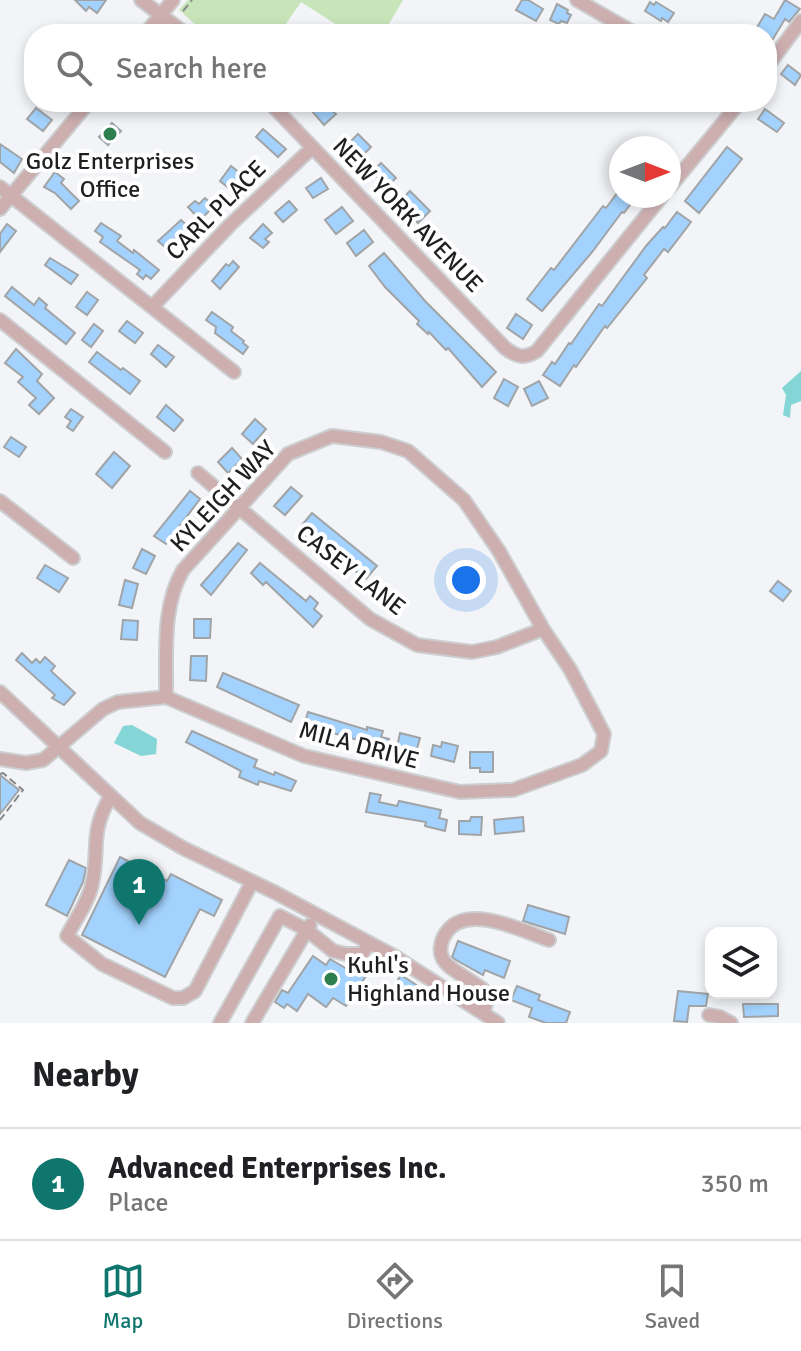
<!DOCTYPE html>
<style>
body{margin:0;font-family:Signika,sans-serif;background:#f6f6f6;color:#202124}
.controls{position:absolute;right:24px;bottom:24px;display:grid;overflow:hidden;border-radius:16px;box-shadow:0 4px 12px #0003}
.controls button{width:72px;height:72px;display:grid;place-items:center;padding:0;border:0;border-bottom:2px solid #e0e0e0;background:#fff;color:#202124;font:40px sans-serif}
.compass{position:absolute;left:609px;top:136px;width:72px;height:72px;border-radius:50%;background:#fff;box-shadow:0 4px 12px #0003;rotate:90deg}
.you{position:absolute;left:466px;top:580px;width:28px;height:28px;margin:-20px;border:6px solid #fff;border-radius:50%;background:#1a73e8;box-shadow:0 0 0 12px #1a73e833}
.badge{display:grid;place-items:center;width:52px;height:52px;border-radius:50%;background:#0f766e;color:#fff;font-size:26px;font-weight:700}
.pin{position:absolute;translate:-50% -66px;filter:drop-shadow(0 2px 4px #0008)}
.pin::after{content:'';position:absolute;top:42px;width:28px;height:24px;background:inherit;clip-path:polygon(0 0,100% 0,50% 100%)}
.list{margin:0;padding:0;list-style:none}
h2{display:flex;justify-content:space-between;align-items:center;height:104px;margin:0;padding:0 32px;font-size:34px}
h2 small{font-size:26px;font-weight:400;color:#757577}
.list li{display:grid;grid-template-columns:52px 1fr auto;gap:24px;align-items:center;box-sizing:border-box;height:112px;padding:0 32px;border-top:2px solid #e0e0e0}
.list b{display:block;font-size:30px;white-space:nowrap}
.list p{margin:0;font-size:26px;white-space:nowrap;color:#757577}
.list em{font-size:26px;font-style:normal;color:#757577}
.icon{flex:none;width:44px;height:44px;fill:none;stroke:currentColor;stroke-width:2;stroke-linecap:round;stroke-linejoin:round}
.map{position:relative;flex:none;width:801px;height:1023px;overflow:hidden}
.search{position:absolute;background:#fff;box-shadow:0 4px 12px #0003;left:24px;right:24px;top:24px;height:88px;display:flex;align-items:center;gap:20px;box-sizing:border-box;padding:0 28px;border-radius:32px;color:#757577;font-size:30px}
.sheet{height:216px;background:#fff}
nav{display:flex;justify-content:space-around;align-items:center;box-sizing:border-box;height:112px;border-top:2px solid #e0e0e0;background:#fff;font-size:22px;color:#757577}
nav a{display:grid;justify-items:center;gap:4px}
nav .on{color:#0f766e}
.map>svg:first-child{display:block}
.green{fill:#c8e5ba}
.water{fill:#84d5d5}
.building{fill:#a2d2fd;stroke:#a1a4a6;stroke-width:2}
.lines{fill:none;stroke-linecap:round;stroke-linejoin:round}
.minor-casing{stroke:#ccced0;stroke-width:16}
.path{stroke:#87888a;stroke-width:2;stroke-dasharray:8 4;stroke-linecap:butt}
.minor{stroke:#cdafb0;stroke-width:12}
.poi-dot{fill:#2e7f50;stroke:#fff;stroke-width:3}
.labels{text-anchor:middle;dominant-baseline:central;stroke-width:8;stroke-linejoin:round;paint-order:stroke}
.poi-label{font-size:24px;fill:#1e1f20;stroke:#fff}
.street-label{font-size:24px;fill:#1e1f20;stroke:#fff}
</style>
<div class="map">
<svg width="801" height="1023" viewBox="0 0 801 1023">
<rect width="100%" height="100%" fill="#f2f4f7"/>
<path class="green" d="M188 0H403L383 34H351L301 2 279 34H206L179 10Z"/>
<g class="water">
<path d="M801 371V401L791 405 790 418 783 415 786 395 782 388Z"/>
<path d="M132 725 157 739 156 754 141 756 114 743 123 726Z"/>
</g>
<g class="building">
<path d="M75 0H106L97 13 89 7 86 11Z"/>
<path d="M522 0H528L543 9 536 21 516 10Z"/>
<path d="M785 0 800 9 789 22 785 19 773 39 756 29 765 14 774 19Z"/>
<path d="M650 2 654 5 656 2 674 13 668 22 662 18 661 21 645 11Z"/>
<path d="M557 4 568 10 567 13 571 15 567 23 561 21 559 24 550 20Z"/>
<path d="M788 65 801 75 795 85 781 74Z"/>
<path d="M321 102 336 114 324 125 311 110Z"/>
<path d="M36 108 52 120 43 131 27 119Z"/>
<path d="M765 109 784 123 777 132 758 119Z"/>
<path d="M112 123 121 131 108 145 99 137Z"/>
<path d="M263 129 286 149 278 157 256 137Z"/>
<path d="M358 134 371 147 360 158 347 145Z"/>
<path d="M0 144 22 159 14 173 0 162Z"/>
<path d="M727 147 742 159 699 213 685 201Z"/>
<path d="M381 163 396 178 386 187 372 172Z"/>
<path d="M231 166 241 174 230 189 220 181Z"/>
<path d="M55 172 64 179 61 183 79 201 71 209 55 193 44 187Z"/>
<path d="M321 178 328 189 313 198 306 188Z"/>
<path d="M410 191 430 211 418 223 398 203Z"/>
<path d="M618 192 632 202 624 213 622 212 593 251 542 311 527 299 551 268 554 270 603 206 606 208Z"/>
<path d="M205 198 214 206 200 220 188 207 195 201 199 204Z"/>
<path d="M289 201 297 210 283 222 275 213Z"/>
<path d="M342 207 353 221 336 234 325 220Z"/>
<path d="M677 212 691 222 668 252 664 249 644 275 647 278 607 328 605 326 576 367 574 365 560 386 543 375 552 362 555 364 569 343 571 344 599 304 602 306 646 246 663 227 665 228Z"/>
<path d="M181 220 191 229 179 242 175 238 166 248 158 241Z"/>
<path d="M101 223 121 236 117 241 133 253 134 250 159 270 151 279 146 275 143 279 137 274 140 270 100 242 103 237 95 231Z"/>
<path d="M7 224 16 231 0 252V234Z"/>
<path d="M263 224 272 233 265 239 269 242 263 248 250 238Z"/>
<path d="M364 230 373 242 356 256 347 243Z"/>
<path d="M384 253 425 301 496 372 482 387 448 348 446 350 429 332 428 334 417 324 419 321 385 287 369 266Z"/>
<path d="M50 258 78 275 71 284 45 265Z"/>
<path d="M233 261 239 267 220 289 212 281 226 264 229 266Z"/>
<path d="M12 287 34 305 39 298 47 305 45 308 75 333 66 344 5 296Z"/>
<path d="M87 292 98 300 87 315 76 307Z"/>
<path d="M212 312 233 327 231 331 244 341 243 343 248 347 243 354 215 333 216 327 206 320Z"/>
<path d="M516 314 532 325 523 339 507 328Z"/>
<path d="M127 321 143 333 135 343 119 331Z"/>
<path d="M94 324 103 331 91 347 82 340Z"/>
<path d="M158 345 174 357 166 367 151 354Z"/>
<path d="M16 349 42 374 37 381 54 398 39 414 29 405 36 398 18 382 23 377 5 363Z"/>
<path d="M97 352 121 370 123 368 140 381 130 394 89 362Z"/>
<path d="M504 379 518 387 508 406 494 398Z"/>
<path d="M539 381 548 398 532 406 524 389Z"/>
<path d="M166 405 183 420 174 431 157 417Z"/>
<path d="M71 409 83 417 73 431 67 427 71 421 65 417Z"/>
<path d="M255 419 266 429 253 444 242 434Z"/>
<path d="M11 437 26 447 19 457 4 447Z"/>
<path d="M232 448 242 459 228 473 218 462Z"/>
<path d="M114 452 130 466 112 488 96 474Z"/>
<path d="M291 487 302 496 285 515 274 506Z"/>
<path d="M190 491 200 499 166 544 154 536Z"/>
<path d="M312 513 377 566 366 579 332 554 335 550 320 538 315 543 305 535 308 531 302 525Z"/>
<path d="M238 543 247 550 211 595 201 585Z"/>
<path d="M142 549 155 556 146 574 133 568Z"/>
<path d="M260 563 306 601 310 596 318 603 314 609 322 616 313 627 266 582 263 585 251 573Z"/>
<path d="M45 565 68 578 59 592 37 578Z"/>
<path d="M125 580 138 584 132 608 119 605Z"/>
<path d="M778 581 791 591 783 601 770 591Z"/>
<path d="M194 619H211L210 638H194Z"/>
<path d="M123 620 138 621 137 640 121 639Z"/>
<path d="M22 653 32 663 36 659 40 663 45 657 55 666 51 671 75 693 64 705 52 698 55 695 16 660Z"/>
<path d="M191 656H207L206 681 190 680Z"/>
<path d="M223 673 299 705 291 722 217 687Z"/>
<path d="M308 712 367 730V727L383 731 381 737 389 739 387 748 304 725Z"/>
<path d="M192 731 257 760 254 767 274 775 275 772 296 781 291 791 259 781 258 785 239 777 241 771 186 742Z"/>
<path d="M400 733 420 738 416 752 397 747Z"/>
<path d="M442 742 458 746 454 762 431 756 433 745 441 747Z"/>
<path d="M470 752H493V772H480V768H470Z"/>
<path d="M0 775 19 790 0 814Z"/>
<path d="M370 793 381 795 379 802 397 806 399 801 441 810 439 818 447 820 445 831 425 826 426 822 366 812Z"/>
<path d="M471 817H482L481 835 459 834V821H470Z"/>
<path d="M523 817 524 831 495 834 494 820Z"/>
<path d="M120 857 167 881 171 874 222 900 214 916 200 909 165 977 82 935Z"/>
<path d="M69 860 86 868 83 882 67 916 46 905Z"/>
<path d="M528 905 569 917 565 934 523 921Z"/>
<path d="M458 941 510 961 504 978 485 970 483 975 456 960 452 957Z"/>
<path d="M313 956 326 965 330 959 347 969 351 963 368 960 374 964 346 1006 333 998 326 1007 308 994 297 1011 287 1004 284 1008 275 1002 282 990 288 993Z"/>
<path d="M401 975 421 988 412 1003 402 996 399 1001 389 994Z"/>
<path d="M517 986 540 995 538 1000 570 1012 566 1023H546L529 1017 532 1008 511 1000Z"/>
<path d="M678 991 708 994 706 1006H689L687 1022 674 1021Z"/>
<path d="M743 1004H778V1016L744 1017Z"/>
</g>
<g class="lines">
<g class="minor-casing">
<g id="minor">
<path d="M141 0 186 34"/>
<path d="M577 0 636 34"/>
<path d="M145 34 173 0"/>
<path d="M767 67 801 21"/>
<path d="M269 102 505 348C517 357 524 359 537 351L662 196"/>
<path d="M0 187 234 372"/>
<path d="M669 188 740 102"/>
<path d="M0 209 89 102"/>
<path d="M153 306 230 225 312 148"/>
<path d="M0 320 165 452"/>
<path d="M198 473 370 619 417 645 472 652 497 647 543 629"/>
<path d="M0 501 73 558"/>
<path d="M0 692 140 823 183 848 276 893 394 956 498 1023"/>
<path d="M0 759 26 763 43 760 103 709 118 702 166 697 304 756 460 792 513 790 582 765 601 751 604 734 570 669 543 629 499 551 464 500 408 451 381 442 332 436 288 454 183 570C161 607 167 657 166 697"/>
<path d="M110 797C89 834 100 848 92 884 89 901 75 920 67 936L102 964 173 998H183L195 991 252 882"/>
<path d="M483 1013 489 995C477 981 447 971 442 957 439 950 441 940 446 933 466 902 523 931 549 940"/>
<path d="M709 1015 720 1017 731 1023"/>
<path d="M220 1023 280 916 307 930 333 951 346 954H362L369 943"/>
<path d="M252 1023 310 925"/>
</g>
</g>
<g class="path">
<path d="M183 11 192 0"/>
<path d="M0 774 3 773 23 790 0 820"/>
</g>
<use href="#minor" class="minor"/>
</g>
<g class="poi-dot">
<circle cx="110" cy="134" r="8"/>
<circle cx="331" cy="979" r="8"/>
</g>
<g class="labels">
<g class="poi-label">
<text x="110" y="161">Golz Enterprises<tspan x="110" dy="28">Office</tspan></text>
<text x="347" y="965" text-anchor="start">Kuhl's<tspan x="347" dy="28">Highland House</tspan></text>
</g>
<g class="street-label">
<text transform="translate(216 210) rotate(-45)">CARL PLACE</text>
<text transform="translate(408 215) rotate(46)">NEW YORK AVENUE</text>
<text transform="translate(223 496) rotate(-47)">KYLEIGH WAY</text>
<text transform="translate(351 570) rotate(38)">CASEY LANE</text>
<text transform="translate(359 745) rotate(15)">MILA DRIVE</text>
</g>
</g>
</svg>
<div class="controls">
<button><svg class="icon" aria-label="layers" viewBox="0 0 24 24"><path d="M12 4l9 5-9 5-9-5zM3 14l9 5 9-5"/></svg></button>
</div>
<svg class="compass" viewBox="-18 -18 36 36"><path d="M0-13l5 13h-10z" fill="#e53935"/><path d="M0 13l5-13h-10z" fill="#757577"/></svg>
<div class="you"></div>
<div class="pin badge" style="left:139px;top:925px">1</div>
<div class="search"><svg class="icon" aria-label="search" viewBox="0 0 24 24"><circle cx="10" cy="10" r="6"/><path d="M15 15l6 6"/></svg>Search here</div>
</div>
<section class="sheet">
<h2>Nearby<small></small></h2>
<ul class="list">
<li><span class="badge">1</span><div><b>Advanced Enterprises Inc.</b><p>Place</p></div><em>350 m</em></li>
</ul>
</section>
<nav>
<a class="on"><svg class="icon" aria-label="map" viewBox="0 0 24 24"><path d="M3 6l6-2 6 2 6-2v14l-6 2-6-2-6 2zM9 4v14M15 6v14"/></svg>Map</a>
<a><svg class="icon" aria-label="directions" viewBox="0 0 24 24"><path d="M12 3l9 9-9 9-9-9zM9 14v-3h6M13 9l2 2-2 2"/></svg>Directions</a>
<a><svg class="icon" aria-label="saved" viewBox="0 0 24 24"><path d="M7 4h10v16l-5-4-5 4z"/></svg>Saved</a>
</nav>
